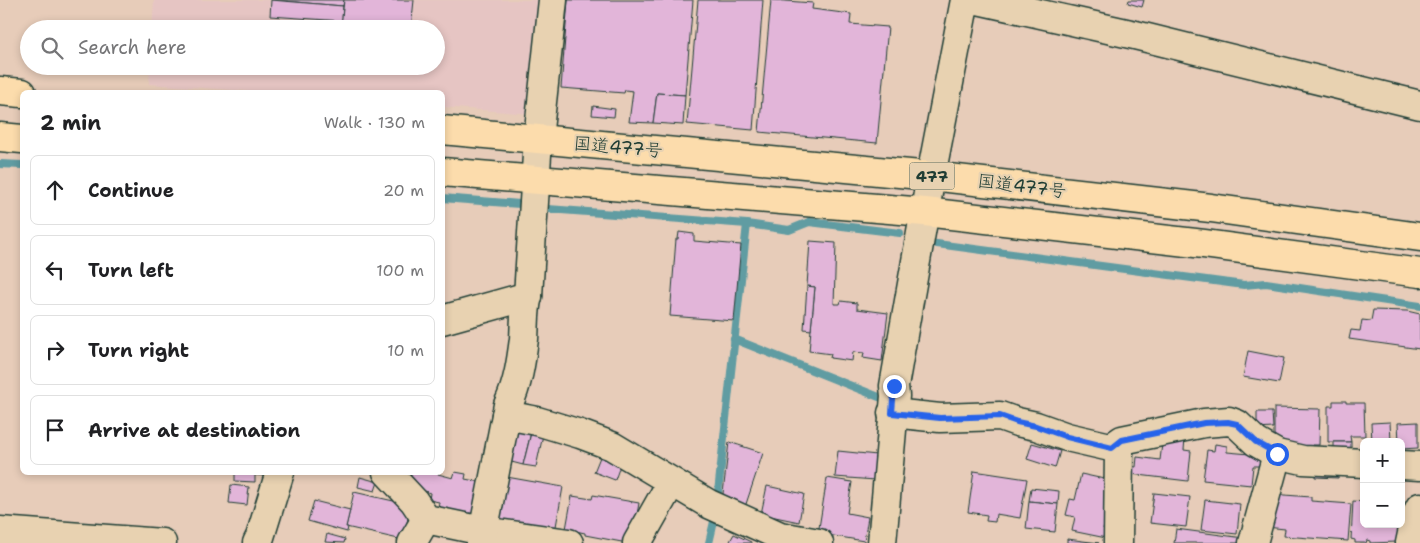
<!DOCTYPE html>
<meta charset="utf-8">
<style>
body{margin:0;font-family:"Shantell Sans","Klee One",sans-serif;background:#f6f6f6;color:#202124}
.controls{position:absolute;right:15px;bottom:15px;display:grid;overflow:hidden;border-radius:8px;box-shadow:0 2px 8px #0003}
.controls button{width:45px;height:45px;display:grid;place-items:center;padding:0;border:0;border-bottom:1px solid #e0e0e0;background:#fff;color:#202124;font:25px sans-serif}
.stop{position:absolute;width:15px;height:15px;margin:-11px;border:4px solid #2563eb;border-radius:50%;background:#fff}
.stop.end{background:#2563eb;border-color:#fff;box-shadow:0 1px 5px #0008}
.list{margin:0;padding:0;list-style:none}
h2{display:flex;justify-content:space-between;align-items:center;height:65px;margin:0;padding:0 20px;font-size:21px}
h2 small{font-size:16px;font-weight:400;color:#757577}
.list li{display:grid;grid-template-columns:32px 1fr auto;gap:15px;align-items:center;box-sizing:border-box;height:70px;margin:0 10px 10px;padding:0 10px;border:1px solid #e0e0e0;border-radius:8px}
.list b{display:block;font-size:19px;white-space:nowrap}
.list em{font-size:16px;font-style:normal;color:#757577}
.icon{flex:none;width:28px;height:28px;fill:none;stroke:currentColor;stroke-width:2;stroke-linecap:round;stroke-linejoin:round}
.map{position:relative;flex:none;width:1420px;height:543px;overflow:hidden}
.search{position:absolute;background:#fff;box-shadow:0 2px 8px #0003;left:20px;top:20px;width:425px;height:55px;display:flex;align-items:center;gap:12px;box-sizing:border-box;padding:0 18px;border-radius:28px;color:#757577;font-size:19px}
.panel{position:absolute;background:#fff;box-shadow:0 2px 8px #0003;left:20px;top:90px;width:425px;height:385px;border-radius:8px}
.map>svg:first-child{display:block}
.built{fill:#e6c5c3}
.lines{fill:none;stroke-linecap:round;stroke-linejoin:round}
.stream{stroke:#619ca2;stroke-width:8}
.building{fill:#e2b5d9;stroke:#1f3d34}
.minor-casing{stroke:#1f3d34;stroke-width:31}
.highway-casing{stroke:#1f3d34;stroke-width:31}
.minor{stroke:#e8d2b1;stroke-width:28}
.highway{stroke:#fcdcac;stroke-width:28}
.route{stroke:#2563eb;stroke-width:6}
.labels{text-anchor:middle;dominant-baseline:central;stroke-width:4.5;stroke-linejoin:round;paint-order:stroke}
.shield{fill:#e8d2b1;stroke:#5b6a5a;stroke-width:1}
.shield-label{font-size:16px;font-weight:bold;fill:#1f3d34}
.street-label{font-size:18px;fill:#1f3d34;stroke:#e8d2b1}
</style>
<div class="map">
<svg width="1420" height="543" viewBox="0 0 1420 543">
<rect width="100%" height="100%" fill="#e7ccb9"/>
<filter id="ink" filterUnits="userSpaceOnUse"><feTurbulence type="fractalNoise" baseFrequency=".02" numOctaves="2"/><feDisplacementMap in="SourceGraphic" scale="10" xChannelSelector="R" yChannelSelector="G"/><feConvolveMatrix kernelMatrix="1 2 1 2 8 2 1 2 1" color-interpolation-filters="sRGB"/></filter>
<g filter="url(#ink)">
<path class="built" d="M154 0H542L532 114 443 107 442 92H258L149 84 150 66H436V29H152Z"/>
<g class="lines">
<g class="stream">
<path d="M0 164 22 165"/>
<path d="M442 198 520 204"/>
<path d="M548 209 747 224 789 230 809 222 900 233"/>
<path d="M937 244 1244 285 1266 283 1420 306"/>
<path d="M734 339 884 399 883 405"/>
<path d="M717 502 747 224"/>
<path d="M709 543 716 513"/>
</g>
</g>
<g class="building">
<path d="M271 0H344L343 6Z"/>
<path d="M271 0 343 6 342 21 270 16Z"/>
<path d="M344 0H414L411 29H376L341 26Z"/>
<path d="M568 0H693L685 95 657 93 653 123 629 122 633 91 625 90 624 93 561 88Z"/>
<path d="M698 0H763L753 130 687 124Z"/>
<path d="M771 0 813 3 812 9 851 14 850 24 888 27 877 143 759 132Z"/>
<path d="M1129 0H1144L1142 7 1128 3Z"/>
<path d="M657 93 685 95 683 125 653 123Z"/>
<path d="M593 106 615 109 614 117 592 115Z"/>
<path d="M679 232 694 234V241L741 245 734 321 670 316 676 239H678Z"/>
<path d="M810 241 836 243 834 304H840L841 301 857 303V309L888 313 882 361 863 358 864 353 853 352 852 361 830 358 831 354 809 351 815 287 807 286Z"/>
<path d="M807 286 815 287 811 330 804 329Z"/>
<path d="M1373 310 1407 311 1420 314V349L1349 339 1351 330 1360 331 1362 320 1371 321Z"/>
<path d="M1248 351 1284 358 1279 383 1243 377Z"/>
<path d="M1333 401H1346V403H1364L1365 436H1350L1351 442H1328V406H1333Z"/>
<path d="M1274 408 1320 409 1319 445H1312V449L1274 442Z"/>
<path d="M1257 412H1272L1273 428 1257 429Z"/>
<path d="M1390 422 1391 442H1372L1371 423Z"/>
<path d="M1418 422V448L1401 449V442H1399L1398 423Z"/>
<path d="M512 423 532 428 523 465 504 460Z"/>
<path d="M531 433 543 435 536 467 523 465Z"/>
<path d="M1185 438 1184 450 1191 451 1188 481 1130 474V466L1136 467 1137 457 1160 460 1162 444Z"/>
<path d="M729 442 763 453 744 510 722 502Z"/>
<path d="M1334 442H1351V452L1334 453Z"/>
<path d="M1032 443 1060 451 1055 468 1027 459Z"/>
<path d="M1215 444 1227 446V452L1261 455 1260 466H1253L1251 485 1203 480 1207 450 1214 451Z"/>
<path d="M838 451 877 455 875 480 835 477Z"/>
<path d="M602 452 622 460 615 480 594 472Z"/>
<path d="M1315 468H1338V478L1315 477Z"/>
<path d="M974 471 1027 479 1020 518 996 514 995 522 986 521 987 515 968 512Z"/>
<path d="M235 472H267V476L255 475V482L235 481Z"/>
<path d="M412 472H438V474L453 478 455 472 466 474 465 479 486 483 479 521 437 513 439 502 429 500 430 493 407 484Z"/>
<path d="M1081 474 1104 479V477L1112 478 1103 529 1108 530 1106 538 1072 531 1075 517 1066 515 1070 499 1075 500Z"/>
<path d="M501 476 563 487 555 532 492 524Z"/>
<path d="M360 477 378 482 375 491 358 487Z"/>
<path d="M827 478 852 482 847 513 868 517 864 541 816 533 817 528H819Z"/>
<path d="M231 485 249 487 247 505 229 503Z"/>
<path d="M767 486 804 494 799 522 761 514Z"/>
<path d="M1031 488 1059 491 1058 504 1029 501Z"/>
<path d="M354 492 411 505 403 540 346 527Z"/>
<path d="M1154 493 1190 497 1186 527 1150 523Z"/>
<path d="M1271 494 1311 497V501L1351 504 1348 541 1284 536 1285 529 1266 527Z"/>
<path d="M593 495 639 503 633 538 627 543 585 535V533L566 529 572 496 592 499Z"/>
<path d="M1205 500 1240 504 1237 534 1201 530Z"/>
<path d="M314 501 350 510 346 527H348L347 532 308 521Z"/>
<path d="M1029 501 1058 504 1055 532 1026 529Z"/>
<path d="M1353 501 1364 502V524H1398L1397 542 1370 543V541L1367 540 1366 543H1355V540L1351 539Z"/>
<path d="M1176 529 1244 538 1243 543H1174Z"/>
<path d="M327 534 345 539 344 543 325 542Z"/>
<path d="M734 534 751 542V543H733L730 541Z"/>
<path d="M1067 539 1099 543H1067Z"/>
</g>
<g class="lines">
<g class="minor-casing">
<g id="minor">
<path d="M978 0 1135 35 1420 105"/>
<path d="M442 320 528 296"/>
<path d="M892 413 940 418 1000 416 1017 422 1036 426 1067 437 1119 449 1118 543"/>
<path d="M506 415 537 421 580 434 612 446 709 504 780 536 819 543"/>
<path d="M1112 447 1122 440 1204 423 1229 421 1237 424 1256 442 1277 454 1303 460 1364 463"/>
<path d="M1401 465 1420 466"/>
<path d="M387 472 414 501 426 519 483 531 569 543"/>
<path d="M0 531 162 543"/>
<path d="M257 543 260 537 280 472"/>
<path d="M412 543 426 519"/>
<path d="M481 543 508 405C518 384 521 362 524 339 525 324 524 310 528 296L538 139 553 0"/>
<path d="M637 543 671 483"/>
<path d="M882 543 895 396 894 386 931 176 965 0"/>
<path d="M1253 543 1277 454"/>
<path d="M1410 543 1416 515 1420 507"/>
</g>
</g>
<g class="highway-casing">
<g id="highway">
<path d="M0 91 22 93"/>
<path d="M442 130 931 176 1211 208 1420 237"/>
<path d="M0 137 22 139"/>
<path d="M442 172 925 212 1204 244 1420 273"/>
</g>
</g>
<use href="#minor" class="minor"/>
<use href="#highway" class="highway"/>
</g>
</g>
<g class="lines" filter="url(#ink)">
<path class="route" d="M894 386 892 413 940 418 1000 416 1017 422 1036 426 1067 437 1112 448 1122 440 1204 423 1228 422 1237 424 1256 442 1277 454"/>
</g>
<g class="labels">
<rect class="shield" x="909.5" y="162.5" width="45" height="27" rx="4"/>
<g class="shield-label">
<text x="932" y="176">477</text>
</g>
<g class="street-label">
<text transform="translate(618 147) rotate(5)">国道477号</text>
<text transform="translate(1022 186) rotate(7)">国道477号</text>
</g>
</g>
</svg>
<div class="controls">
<button>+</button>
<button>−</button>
</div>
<div class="stop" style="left:1277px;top:454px"></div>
<div class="stop end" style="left:894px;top:386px"></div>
<div class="search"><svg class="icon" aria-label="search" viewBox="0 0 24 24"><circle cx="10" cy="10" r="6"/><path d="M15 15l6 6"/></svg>Search here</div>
<section class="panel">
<h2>2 min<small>Walk · 130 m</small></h2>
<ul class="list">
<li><svg class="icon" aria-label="ahead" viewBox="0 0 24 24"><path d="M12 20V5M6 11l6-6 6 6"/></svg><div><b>Continue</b></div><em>20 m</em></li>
<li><svg class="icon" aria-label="left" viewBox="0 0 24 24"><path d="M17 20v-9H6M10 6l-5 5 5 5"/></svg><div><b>Turn left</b></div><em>100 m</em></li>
<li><svg class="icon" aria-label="right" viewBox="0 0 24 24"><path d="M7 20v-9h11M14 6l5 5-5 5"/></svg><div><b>Turn right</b></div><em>10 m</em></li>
<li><svg class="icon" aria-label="arrive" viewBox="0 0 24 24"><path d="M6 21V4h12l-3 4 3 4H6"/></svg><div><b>Arrive at destination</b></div></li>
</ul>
</section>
</div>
